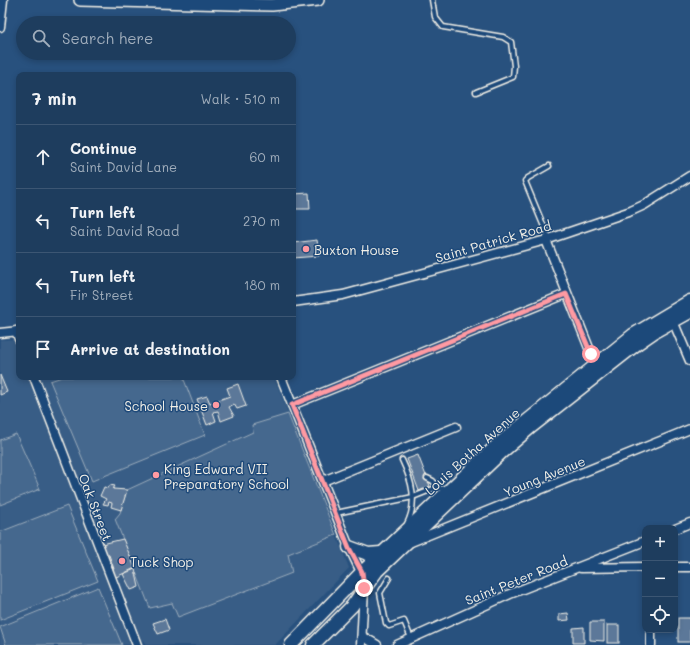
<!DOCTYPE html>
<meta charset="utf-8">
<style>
body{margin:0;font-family:Mali,sans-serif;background:#2b4867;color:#f1f3f6}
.controls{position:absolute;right:12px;bottom:12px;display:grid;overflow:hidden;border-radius:8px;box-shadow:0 2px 6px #0003}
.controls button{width:36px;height:36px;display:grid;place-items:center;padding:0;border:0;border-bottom:1px solid #3c5673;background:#1e3d5e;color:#f1f3f6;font:20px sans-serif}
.stop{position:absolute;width:12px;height:12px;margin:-9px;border:3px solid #ff9aa2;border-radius:50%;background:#fff}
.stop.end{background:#ff9aa2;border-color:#fff;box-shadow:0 1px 4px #0008}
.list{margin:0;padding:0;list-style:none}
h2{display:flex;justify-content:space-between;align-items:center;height:52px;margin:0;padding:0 16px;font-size:17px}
h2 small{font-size:13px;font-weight:400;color:#a1aebc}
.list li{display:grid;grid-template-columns:26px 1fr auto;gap:12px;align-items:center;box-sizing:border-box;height:64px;padding:0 16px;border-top:1px solid #3c5673}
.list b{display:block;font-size:15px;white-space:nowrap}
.list p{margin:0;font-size:13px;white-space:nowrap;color:#a1aebc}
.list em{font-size:13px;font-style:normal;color:#a1aebc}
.icon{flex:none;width:22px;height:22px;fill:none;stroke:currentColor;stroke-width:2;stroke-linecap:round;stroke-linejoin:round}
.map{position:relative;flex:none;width:690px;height:645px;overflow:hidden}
.search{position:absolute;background:#1e3d5e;box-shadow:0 2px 6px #0003;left:16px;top:16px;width:280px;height:44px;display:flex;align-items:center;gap:10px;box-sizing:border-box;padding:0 14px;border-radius:22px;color:#a1aebc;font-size:15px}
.panel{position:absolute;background:#1e3d5e;box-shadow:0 2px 6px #0003;left:16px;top:72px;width:280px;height:308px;border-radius:8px}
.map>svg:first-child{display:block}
.built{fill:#375d86}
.green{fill:#45688e;stroke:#9cacbb}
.building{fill:#5b7899;stroke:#f4f1e8}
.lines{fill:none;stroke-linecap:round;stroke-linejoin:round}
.lane-casing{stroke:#f4f1e8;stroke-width:7}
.street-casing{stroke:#f4f1e8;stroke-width:11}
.secondary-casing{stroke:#f4f1e8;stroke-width:14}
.primary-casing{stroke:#f4f1e8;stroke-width:15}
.lane{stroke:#1f4a7a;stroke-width:4}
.street{stroke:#1f4a7a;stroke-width:8}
.secondary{stroke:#1f4a7a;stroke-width:11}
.primary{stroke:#1f4a7a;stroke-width:12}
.route{stroke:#ff9aa2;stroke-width:5}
.poi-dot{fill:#ff9aa2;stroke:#1f4a7a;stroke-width:1.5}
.labels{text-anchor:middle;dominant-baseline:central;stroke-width:3;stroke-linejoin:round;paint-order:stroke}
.street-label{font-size:13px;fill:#f4f1e8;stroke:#1f4a7a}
.poi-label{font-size:13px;fill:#f4f1e8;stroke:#1f4a7a;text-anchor:start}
</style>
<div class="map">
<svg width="690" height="645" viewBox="0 0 690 645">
<rect width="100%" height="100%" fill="#28517e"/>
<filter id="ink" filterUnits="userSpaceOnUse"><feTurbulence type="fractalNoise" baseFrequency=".025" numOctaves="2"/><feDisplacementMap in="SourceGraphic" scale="8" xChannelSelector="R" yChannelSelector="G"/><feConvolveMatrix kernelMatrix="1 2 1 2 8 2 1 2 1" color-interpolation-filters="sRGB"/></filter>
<g filter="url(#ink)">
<path class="built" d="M19 339V377H274L349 568 275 645H147L144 640 130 645H0V340Z"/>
<g class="green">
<path d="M62 377H183L205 435 92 481 50 381Z"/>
<path d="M288 414 336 535 288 554 292 573 178 617 172 603 150 608 115 519 120 513 127 490 253 432 252 425Z"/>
<path d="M16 434 40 489 0 505V440Z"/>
<path d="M67 506 98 581 0 620V532Z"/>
<path d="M98 587 122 645H6L0 627Z"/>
</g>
<g class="building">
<path d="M309 193 310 209H295L293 207V194Z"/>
<path d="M317 240 319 256 293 258V243Z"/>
<path d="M0 375 7 392 0 395Z"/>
<path d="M238 384 246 406 237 409 234 404 229 407 234 416 221 421 218 411 213 412 216 421 207 425 197 399 207 396 210 403 230 396 227 388Z"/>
<path d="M418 455 430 486 419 491 407 459Z"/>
<path d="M110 485 115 486 113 489 127 490 121 510 111 507 112 503 109 502 108 505 103 504 106 499 100 496 104 487 108 488Z"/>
<path d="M123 539 135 568 114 578 111 571 114 569 109 555 105 554 102 544Z"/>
<path d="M135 569 139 587 131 590 123 574Z"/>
<path d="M568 613 569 620 559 621V614Z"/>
<rect x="678" y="618" width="12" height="24"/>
<path d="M165 619 169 630 158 634 153 623Z"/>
<path d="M590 622H604V641L590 640Z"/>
<rect x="607" y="625" width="12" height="18"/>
<path d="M584 627V643H573V628Z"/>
</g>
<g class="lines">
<g class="lane-casing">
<g id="lane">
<path d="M432 0 435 17 443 27 503 37 511 42 514 66 513 77 476 92"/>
<path d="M549 239 525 181 528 178 549 166"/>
<path d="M402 460C412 481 418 502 407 524"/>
<path d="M427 478 433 481 438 488"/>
<path d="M336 513 413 497 433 489 448 488"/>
<path d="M389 578 380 593 386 623 389 626 404 621 411 638"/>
</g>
</g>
<g class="street-casing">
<g id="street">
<path d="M0 27 3 0"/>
<path d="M546 240 591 353"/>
<path d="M293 302 343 295 546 240 631 211 644 205 690 176"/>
<path d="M673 321 690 361"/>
<path d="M16 331 19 339"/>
<path d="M0 333 19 331"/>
<path d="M34 377 137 645"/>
<path d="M281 377 349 547 363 576"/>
<path d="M292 405 566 294"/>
<path d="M323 481 456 427"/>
<path d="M675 529 690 523"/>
<path d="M411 542 690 429"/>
<path d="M675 567H690"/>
<path d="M581 568 645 567"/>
<path d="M362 636 377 645"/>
<path d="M361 645 364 589"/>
<path d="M397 645 510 594 645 541"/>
<path d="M651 645V630"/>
</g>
</g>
<g class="secondary-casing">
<path id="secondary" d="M80 0 272 5 318 0"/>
</g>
<g class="primary-casing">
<g id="primary">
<path d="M349 547 368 554 381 553"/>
<path d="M291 645 362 572 496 446 633 335 690 301"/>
<path d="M313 645 352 606 377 571 502 452 531 427 638 343 654 332 690 312"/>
</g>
</g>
<use href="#lane" class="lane"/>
<use href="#street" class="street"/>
<use href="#secondary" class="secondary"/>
<use href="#primary" class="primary"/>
</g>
</g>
<g class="lines" filter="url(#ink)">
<path class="route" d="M364 588 362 572 349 548 292 405 566 294 591 354"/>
</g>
<g class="poi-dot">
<circle cx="306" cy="249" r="4"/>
<circle cx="216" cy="405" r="4"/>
<circle cx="156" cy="475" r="4"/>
<circle cx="122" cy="561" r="4"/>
</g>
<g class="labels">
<g class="street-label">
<text transform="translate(493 241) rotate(-16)">Saint Patrick Road</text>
<text transform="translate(472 451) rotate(-42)">Louis Botha Avenue</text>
<text transform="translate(544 476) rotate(-22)">Young Avenue</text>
<text transform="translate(96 507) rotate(69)">Oak Street</text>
<text transform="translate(516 580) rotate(-22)">Saint Peter Road</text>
</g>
<g class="poi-label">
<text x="314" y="249">Buxton House</text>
<text x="208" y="405" text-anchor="end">School House</text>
<text x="164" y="468">King Edward VII<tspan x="164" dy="15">Preparatory School</tspan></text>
<text x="130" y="561">Tuck Shop</text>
</g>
</g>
</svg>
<div class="controls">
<button>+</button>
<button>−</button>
<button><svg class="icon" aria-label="locate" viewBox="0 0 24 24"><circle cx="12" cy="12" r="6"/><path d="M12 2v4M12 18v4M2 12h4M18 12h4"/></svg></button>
</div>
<div class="stop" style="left:591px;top:354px"></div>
<div class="stop end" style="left:364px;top:588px"></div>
<div class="search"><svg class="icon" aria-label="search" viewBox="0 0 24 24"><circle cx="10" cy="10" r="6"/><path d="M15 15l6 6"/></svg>Search here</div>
<section class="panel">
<h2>7 min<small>Walk · 510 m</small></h2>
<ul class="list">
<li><svg class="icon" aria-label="ahead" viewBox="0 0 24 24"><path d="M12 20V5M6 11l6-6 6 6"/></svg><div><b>Continue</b><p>Saint David Lane</p></div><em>60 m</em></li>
<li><svg class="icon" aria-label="left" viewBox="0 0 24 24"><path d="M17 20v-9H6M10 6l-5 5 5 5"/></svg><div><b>Turn left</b><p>Saint David Road</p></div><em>270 m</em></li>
<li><svg class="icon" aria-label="left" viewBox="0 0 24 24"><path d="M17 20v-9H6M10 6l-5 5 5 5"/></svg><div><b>Turn left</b><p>Fir Street</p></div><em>180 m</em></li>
<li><svg class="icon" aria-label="arrive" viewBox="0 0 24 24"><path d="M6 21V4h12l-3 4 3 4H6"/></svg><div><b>Arrive at destination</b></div></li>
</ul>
</section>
</div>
